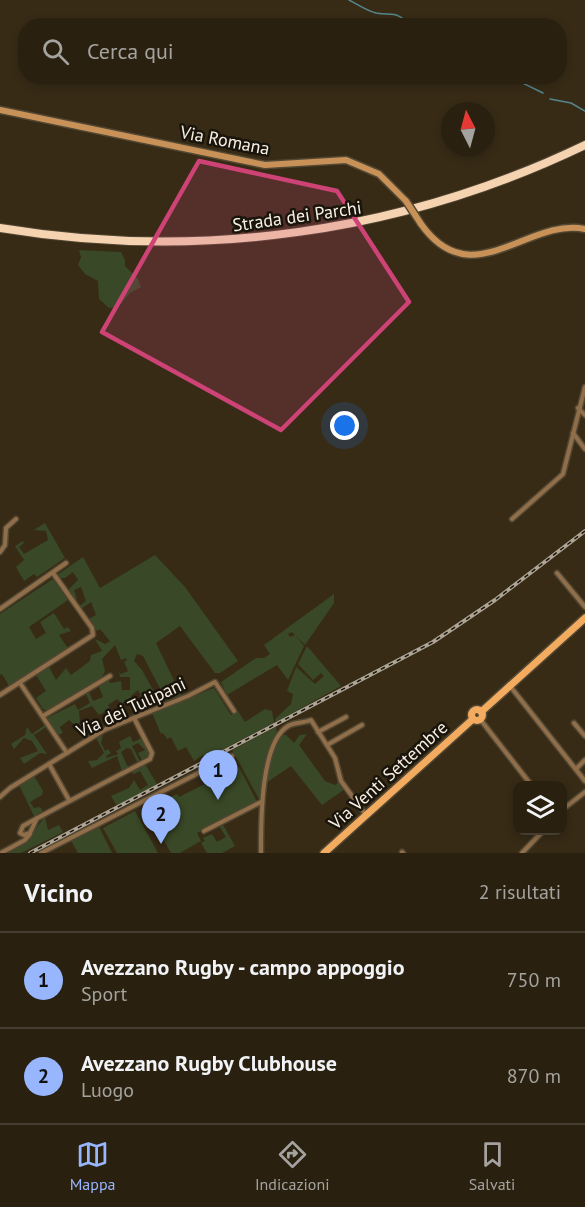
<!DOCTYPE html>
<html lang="it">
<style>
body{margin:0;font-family:"PT Sans",sans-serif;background:#352d1e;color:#f1f3f6}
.controls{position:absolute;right:18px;bottom:18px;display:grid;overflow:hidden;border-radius:12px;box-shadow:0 3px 9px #0003}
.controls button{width:54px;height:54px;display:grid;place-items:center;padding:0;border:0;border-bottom:2px solid #453e30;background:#292010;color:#f1f3f6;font:30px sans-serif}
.compass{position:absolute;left:441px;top:102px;width:54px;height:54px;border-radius:50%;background:#292010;box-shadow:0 3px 9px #0003;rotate:354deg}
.you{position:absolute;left:345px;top:426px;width:21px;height:21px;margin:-15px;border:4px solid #fff;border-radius:50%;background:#1a73e8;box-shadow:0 0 0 9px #1a73e833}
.badge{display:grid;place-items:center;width:39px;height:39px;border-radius:50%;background:#97b6fd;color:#111;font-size:20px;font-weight:700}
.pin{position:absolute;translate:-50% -50px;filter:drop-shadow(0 2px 3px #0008)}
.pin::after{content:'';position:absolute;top:32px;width:21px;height:18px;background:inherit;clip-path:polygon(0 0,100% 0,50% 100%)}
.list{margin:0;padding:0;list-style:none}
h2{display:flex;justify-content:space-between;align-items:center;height:78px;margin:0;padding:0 24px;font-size:26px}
h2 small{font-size:20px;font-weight:400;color:#a5a39f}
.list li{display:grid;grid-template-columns:39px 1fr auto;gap:18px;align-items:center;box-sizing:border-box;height:96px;padding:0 24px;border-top:2px solid #453e30}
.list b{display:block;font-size:22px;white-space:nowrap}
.list p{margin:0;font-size:20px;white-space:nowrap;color:#a5a39f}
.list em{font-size:20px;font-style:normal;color:#a5a39f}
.icon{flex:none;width:33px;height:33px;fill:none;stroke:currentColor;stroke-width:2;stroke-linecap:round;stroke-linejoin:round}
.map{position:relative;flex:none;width:585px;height:853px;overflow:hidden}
.search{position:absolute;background:#292010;box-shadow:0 3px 9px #0003;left:18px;right:18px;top:18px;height:66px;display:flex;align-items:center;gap:15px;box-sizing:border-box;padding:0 21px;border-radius:24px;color:#a5a39f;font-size:22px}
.sheet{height:270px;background:#292010}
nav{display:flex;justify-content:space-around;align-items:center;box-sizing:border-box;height:84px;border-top:2px solid #453e30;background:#292010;font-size:16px;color:#a5a39f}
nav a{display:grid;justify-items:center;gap:3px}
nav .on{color:#97b6fd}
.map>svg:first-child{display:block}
.green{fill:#394826}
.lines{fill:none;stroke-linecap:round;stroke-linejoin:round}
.stream{stroke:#55878c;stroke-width:1.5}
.street-casing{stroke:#524733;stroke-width:7}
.secondary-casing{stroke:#524733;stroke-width:9}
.primary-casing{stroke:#524733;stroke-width:10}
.highway-casing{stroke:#524733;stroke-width:10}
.street{stroke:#906e4a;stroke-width:4}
.secondary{stroke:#c89157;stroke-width:6}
.primary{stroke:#f3ac5f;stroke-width:7}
.highway{stroke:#f5d3b1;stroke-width:8}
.rail-casing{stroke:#ada493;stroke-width:4}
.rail{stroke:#1a150c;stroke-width:1.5;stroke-dasharray:4.5;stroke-linecap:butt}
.secondary-bridge-casing{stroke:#524733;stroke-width:9;stroke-linecap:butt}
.secondary-bridge{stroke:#c89157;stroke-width:6}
.marked{fill:#cd4376;fill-opacity:0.2;stroke:#cd4376;stroke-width:4.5;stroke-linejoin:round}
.labels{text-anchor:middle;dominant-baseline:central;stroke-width:5;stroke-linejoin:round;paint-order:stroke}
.street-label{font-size:18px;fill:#f7f0e3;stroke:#1a150c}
</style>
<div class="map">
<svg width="585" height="853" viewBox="0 0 585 853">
<rect width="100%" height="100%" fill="#372b16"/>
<g class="green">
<path d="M79 250 121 252 125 260V266L138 279 141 287 130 293 118 307 109 308 99 299 98 281 85 274 78 265 81 257Z"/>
<path d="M45 523 65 558 37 577 34 574 24 581 16 567 24 560 15 546 23 541 24 543 19 547 24 554 48 540 46 531 34 530Z"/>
<path d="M155 555 185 587 238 661 220 673H215L180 626 156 643 181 695 166 700 143 656 137 654 134 661 142 670 161 704 158 705 154 699 145 704 138 690 131 696 133 701 123 702V705L117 699 108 705 110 709 99 715 92 706 79 711 80 722 76 726 69 720 60 727 63 733 58 735 47 718 75 704 78 710 90 703 86 694 89 692 93 701 103 697 99 687 109 680 110 683 121 681 122 690H130V677H120L119 672 121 674 128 671 124 662 127 660 126 658 121 660 115 645 102 659 105 671 101 679 48 711 43 709 36 698 46 691 36 675 49 667 56 680 66 668 71 675 90 661 91 655 102 651 95 639 105 644 110 641 100 629 97 631 88 619 96 615 91 602 81 609 78 607 86 601 81 587 74 590 77 599 74 601 67 591 78 580 73 572 65 578H59L57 575 83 557 100 588Z"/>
<path d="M53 579 68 600 29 627 36 639 46 633 40 622 54 613 64 629 68 627 71 631 59 635 69 650 9 686 2 674 0 675V614Z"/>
<path d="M334 594V603L305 645 292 632 288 634 290 637 295 635 304 646 288 680 277 665 227 695 221 682 256 658H264L270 654 264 645Z"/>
<path d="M307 646 341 686 276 722 275 719 291 704 293 694 287 691 296 667 315 684 324 676 321 673 313 680 298 664Z"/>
<path d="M214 688 231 715 238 711 245 722 265 709 272 711 274 723 206 758 203 755 194 761 186 747 178 751 171 737 167 739 163 733 161 734 152 713Z"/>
<path d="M45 725 46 727 34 735 47 754 40 753 24 764 20 758 38 751 32 741 24 738 14 749 11 744 25 735 27 727 32 734Z"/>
<path d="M276 727 277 735 267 758 259 799 232 750Z"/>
<path d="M307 734 299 745 325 781 335 785 339 782 345 789 322 805 291 766 266 783 271 756 282 735H286L294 743 300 735Z"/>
<path d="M103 735 101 743 105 751 108 749 111 753 106 756 107 758 118 754 116 751 121 748 119 742 130 736 133 742 142 738 149 753 148 757 142 760 138 753 145 750 138 743 132 746 140 761 137 762 131 749 127 748 121 752 128 767 122 771 117 756 92 768 88 761 97 760 104 753 96 738Z"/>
<path d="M145 764 157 784 117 806 111 796 129 788 134 780 140 790 148 785 140 771 134 774 131 772Z"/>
<path d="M239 767 257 802 197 833 201 841 180 853H171L149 815 146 816 142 809 177 794 179 797Z"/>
<path d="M34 776 43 791 42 795 30 802 34 808 40 807 43 811 34 816 19 785Z"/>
<path d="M135 811 158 853H117L103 828Z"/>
<path d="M45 817 48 830 59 825 63 832 21 853H5L25 842Z"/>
<path d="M222 823 235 846 222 853H207L201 843 205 841 203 838 212 834 217 842 226 837 219 826Z"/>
<path d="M98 825 112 853H78L70 839Z"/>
</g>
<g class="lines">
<g class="stream">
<path d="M349 0C357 4 367 11 376 13 393 16 396 10 411 26"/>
<path d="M508 76 543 93"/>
<path d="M550 99 571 103 585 111"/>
</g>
<g class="street-casing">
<g id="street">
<path d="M578 408 585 415"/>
<path d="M573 433 585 449"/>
<path d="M512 519 563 474 585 387"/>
<path d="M0 552 5 545 6 528 16 519"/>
<path d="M557 573 585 607"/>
<path d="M0 609 66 563"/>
<path d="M20 683 67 753"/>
<path d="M510 686 585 781"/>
<path d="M0 695 93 635 92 628 53 573"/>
<path d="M43 716 110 676"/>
<path d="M480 719 532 786"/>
<path d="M574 723 585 736"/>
<path d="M318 732 346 717"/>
<path d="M327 745 362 725"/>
<path d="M49 764 69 800"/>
<path d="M576 769 585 760"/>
<path d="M0 797 10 788 104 730 188 696 215 682 234 711"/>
<path d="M562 810 585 792"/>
<path d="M37 818 30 833 24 835 20 833 23 826C65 803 108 781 150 759L152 753 134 718"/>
<path d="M204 831 261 802"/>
<path d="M402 852 403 853"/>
<path d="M1 853 25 840 30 834"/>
<path d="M41 853 232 756"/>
<path d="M261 853C261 824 260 743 288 726 294 722 304 723 311 720L335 758 341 781 366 815"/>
<path d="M522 853 544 830"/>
</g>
</g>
<g class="secondary-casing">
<g id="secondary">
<path d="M0 110 265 165 346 160 379 174 406 201"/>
<path d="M421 224C472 296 528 217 585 229"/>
</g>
</g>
<g class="primary-casing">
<g id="primary">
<circle cx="477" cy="715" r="5.5"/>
<path d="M481 712 585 618"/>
<path d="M324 853 473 719"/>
</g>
</g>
<g class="highway-casing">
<path id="highway" d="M0 228C200 261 402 233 585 145"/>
</g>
<use href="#street" class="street"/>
<use href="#secondary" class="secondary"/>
<use href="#primary" class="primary"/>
<use href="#highway" class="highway"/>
<g class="rail-casing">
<path id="rail" d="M30 853 433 642 495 600 585 531"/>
</g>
<use href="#rail" class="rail"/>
<g class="secondary-bridge-casing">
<path id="secondary-bridge" d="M406 201 421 224"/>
</g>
<use href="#secondary-bridge" class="secondary-bridge"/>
</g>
<path class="marked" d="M199 161 337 191 409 302 281 430 102 332Z"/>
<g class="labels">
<g class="street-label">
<text transform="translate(225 140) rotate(11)">Via Romana</text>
<text transform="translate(297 216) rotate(-8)">Strada dei Parchi</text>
<text transform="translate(131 707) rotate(-25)">Via dei Tulipani</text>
<text transform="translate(388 775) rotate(-42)">Via Venti Settembre</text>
</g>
</g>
</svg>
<div class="controls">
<button><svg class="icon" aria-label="layers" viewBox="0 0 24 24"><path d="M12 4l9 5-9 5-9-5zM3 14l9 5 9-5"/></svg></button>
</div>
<svg class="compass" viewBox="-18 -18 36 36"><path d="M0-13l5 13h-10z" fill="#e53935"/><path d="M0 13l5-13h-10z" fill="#a5a39f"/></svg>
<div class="you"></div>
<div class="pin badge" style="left:218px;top:800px">1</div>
<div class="pin badge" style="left:161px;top:844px">2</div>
<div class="search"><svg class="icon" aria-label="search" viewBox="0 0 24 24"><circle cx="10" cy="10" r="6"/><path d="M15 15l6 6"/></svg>Cerca qui</div>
</div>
<section class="sheet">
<h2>Vicino<small>2 risultati</small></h2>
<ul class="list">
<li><span class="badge">1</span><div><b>Avezzano Rugby - campo appoggio</b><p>Sport</p></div><em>750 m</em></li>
<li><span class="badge">2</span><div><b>Avezzano Rugby Clubhouse</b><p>Luogo</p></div><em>870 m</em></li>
</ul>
</section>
<nav>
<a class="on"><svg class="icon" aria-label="map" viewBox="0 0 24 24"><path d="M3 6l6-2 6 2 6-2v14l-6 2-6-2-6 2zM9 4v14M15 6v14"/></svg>Mappa</a>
<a><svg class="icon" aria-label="directions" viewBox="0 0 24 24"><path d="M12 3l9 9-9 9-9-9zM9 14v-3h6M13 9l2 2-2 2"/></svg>Indicazioni</a>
<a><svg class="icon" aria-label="saved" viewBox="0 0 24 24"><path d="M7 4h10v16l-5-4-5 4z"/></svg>Salvati</a>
</nav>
